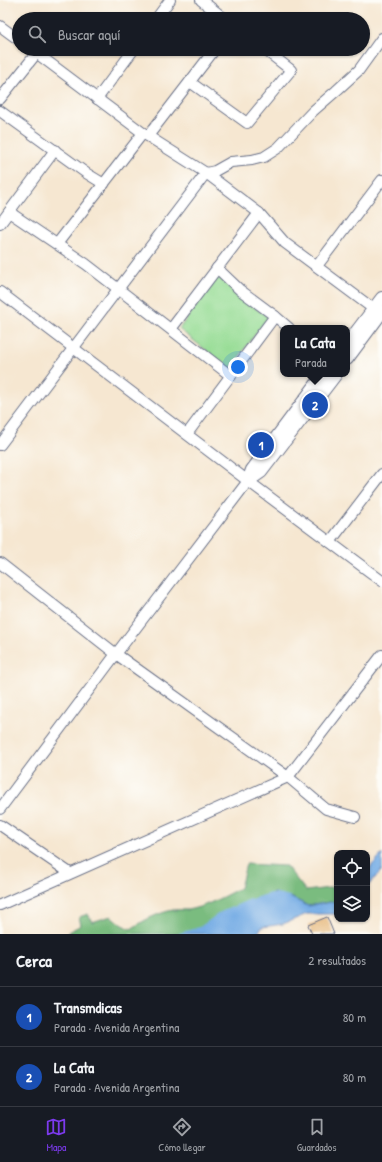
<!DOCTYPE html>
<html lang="es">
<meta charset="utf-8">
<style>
body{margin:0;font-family:"Patrick Hand",sans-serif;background:#242831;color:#f1f3f6}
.controls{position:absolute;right:12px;bottom:12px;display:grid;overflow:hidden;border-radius:8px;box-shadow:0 1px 3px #0004}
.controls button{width:36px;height:36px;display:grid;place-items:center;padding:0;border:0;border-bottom:1px solid #363941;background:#171b24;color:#f1f3f6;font:20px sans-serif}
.you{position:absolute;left:238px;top:367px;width:14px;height:14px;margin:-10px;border:3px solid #fff;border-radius:50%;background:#1a73e8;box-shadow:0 0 0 6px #1a73e833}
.badge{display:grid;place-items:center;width:26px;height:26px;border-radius:50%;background:#7c3aed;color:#fff;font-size:13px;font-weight:700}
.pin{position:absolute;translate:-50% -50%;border:2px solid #fff;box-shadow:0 1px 4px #0006}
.popup{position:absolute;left:280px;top:325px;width:70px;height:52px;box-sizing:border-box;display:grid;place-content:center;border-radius:8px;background:#171b24;filter:drop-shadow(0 1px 3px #0005);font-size:13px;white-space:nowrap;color:#9ea1a6}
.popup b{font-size:15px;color:#f1f3f6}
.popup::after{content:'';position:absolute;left:50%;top:100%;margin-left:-8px;border:8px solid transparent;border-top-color:#171b24}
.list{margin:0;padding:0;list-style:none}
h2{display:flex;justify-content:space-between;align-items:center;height:52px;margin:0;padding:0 16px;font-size:17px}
h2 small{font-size:13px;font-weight:400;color:#9ea1a6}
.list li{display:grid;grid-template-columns:26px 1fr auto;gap:12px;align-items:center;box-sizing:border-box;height:60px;padding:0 16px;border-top:1px solid #363941}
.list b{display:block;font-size:15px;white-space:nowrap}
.list p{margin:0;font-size:13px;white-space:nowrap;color:#9ea1a6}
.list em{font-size:13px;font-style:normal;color:#9ea1a6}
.icon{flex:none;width:22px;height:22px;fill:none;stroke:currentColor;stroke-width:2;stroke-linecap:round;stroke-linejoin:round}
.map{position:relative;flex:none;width:382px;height:934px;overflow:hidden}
.search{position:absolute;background:#171b24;box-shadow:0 1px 3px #0004;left:12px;right:12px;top:12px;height:44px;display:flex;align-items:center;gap:10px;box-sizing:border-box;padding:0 14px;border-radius:22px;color:#9ea1a6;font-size:15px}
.sheet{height:172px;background:#171b24}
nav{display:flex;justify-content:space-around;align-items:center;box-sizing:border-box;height:56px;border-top:1px solid #363941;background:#171b24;font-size:11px;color:#9ea1a6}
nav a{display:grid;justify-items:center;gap:2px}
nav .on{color:#7c3aed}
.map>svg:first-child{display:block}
.green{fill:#98dd96;stroke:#5a867a}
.forest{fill:#7abc7f;stroke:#4a766e}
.water{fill:#77ade5;stroke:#496ea2}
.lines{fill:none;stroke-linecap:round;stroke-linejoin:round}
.stream{stroke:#77ade5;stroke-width:2}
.building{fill:#e5b473}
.minor-casing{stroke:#686f86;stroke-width:12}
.major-casing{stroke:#686f86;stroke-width:14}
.minor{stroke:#fff;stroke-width:10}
.major{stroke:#fff;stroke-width:12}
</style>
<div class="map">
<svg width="382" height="934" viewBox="0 0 382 934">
<rect width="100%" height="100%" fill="#fdfcf7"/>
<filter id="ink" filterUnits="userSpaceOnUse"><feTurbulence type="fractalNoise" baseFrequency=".025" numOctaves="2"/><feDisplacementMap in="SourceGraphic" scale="8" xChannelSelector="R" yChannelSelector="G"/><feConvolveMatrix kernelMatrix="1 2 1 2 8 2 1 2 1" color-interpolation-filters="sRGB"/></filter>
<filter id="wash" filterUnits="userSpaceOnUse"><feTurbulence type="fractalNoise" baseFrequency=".012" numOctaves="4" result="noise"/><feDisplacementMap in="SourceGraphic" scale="16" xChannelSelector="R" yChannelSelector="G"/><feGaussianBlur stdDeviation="0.9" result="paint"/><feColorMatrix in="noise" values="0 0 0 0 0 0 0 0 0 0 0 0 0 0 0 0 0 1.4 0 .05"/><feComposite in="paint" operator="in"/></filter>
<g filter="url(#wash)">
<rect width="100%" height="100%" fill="#f6e7d1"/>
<path class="green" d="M218 276 239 296 268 317 230 369 179 329Z"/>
<path class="forest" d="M246 864 286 866 306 891 337 887V901L308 906 292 898 274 893 251 900 221 913 200 928 180 934H69L68 932 81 925 79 917 88 914 92 922 111 916 122 925 131 929C144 920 158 913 173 910 179 909 186 911 192 909 209 905 224 896 240 888Z"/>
<g class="water">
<path d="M382 854V870L367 887V871Z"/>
<path d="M274 893 292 898 308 906 337 901V914H307L283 924 262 927 257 934H236L233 933 231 934H180L200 928 221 913 251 900Z"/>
</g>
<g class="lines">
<g class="stream">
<path d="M276 894 289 897"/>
<path d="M180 934 200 928 221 913 251 900 271 894"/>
</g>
</g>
<g id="blocks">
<path class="building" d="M327 917 334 934H312L308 925Z"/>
</g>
</g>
<g filter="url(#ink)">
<use href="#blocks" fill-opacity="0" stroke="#686f86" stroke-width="1"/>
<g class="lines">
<g class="minor-casing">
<g id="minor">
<path d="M201 0 225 19"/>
<path d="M156 19 170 0"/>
<path d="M0 26 19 40"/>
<path d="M31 49 143 133 206 173 259 213 285 243 379 313"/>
<path d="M190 82 247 123 291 70 264 49"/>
<path d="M0 99 36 54"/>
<path d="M97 99 134 49"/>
<path d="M0 111 86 173 104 184"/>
<path d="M148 136 215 49"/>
<path d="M9 212 86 264 231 376"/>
<path d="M0 224 55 150"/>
<path d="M57 244 143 133"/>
<path d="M317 266 382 180"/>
<path d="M217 268 240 290 275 316 289 328"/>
<path d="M0 292 248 481 382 581"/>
<path d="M171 329 259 213"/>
<path d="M187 434 275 316"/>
<path d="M0 445 206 173 215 171 231 162 252 160 264 157 278 148 313 111 336 91 359 70 382 38"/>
<path d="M330 542 382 474"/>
<path d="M0 563 116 654 288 777 326 809 355 817"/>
<path d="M0 809 116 654 248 481"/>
<path d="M0 825 70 873"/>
<path d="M0 905 288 777 382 655"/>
</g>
</g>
<g class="major-casing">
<g id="major">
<path d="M347 344 382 298"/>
<path d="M347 359 382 312"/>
<path d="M248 481 261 472 336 374"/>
<path d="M248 481 252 470 324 374"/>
</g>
</g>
<use href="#minor" class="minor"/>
<use href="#major" class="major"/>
</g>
</g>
</svg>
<div class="controls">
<button><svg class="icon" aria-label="locate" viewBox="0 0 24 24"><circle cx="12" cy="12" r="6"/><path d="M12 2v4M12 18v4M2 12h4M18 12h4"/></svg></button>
<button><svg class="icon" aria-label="layers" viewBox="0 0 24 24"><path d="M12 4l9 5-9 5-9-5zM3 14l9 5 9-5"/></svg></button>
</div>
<div class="you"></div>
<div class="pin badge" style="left:261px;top:445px;background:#1a4fb4">1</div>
<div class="pin badge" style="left:315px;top:405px;background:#1a4fb4">2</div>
<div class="popup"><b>La Cata</b>Parada</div>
<div class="search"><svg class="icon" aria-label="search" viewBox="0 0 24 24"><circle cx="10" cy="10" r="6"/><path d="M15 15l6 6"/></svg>Buscar aquí</div>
</div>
<section class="sheet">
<h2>Cerca<small>2 resultados</small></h2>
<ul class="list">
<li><span class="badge" style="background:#1a4fb4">1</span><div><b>Transmdicas</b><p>Parada · Avenida Argentina</p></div><em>80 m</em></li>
<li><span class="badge" style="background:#1a4fb4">2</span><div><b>La Cata</b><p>Parada · Avenida Argentina</p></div><em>80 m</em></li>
</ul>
</section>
<nav>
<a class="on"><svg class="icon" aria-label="map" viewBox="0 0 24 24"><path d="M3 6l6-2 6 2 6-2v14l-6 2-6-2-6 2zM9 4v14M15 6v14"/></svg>Mapa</a>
<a><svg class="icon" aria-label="directions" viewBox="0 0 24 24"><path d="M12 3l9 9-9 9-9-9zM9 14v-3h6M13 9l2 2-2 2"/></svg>Cómo llegar</a>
<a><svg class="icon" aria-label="saved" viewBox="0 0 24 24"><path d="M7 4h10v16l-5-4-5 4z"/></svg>Guardados</a>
</nav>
